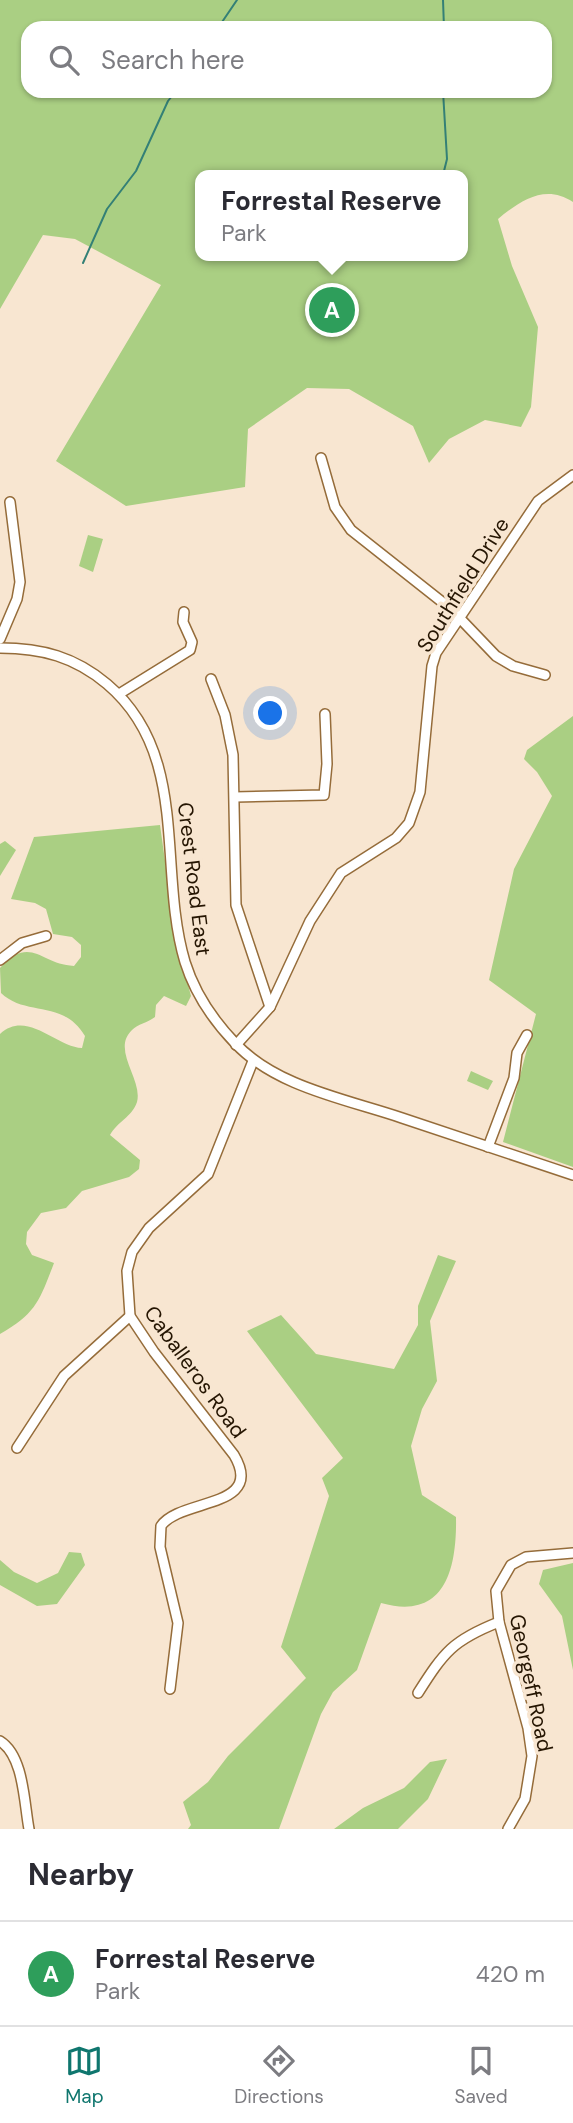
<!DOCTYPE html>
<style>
body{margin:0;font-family:"DM Sans",sans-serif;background:#f2f2f3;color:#2b2b33}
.you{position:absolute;left:271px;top:714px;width:24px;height:24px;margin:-18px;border:5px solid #fff;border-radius:50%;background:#1a73e8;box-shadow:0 0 0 10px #1a73e833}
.badge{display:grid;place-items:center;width:46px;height:46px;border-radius:50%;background:#0f766e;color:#fff;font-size:23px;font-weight:700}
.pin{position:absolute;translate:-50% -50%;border:4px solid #fff;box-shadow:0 2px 7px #0006}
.popup{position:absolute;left:195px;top:170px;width:273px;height:91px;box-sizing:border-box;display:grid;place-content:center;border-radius:14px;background:#fff;filter:drop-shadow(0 2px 5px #0005);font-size:23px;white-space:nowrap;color:#7c7c81}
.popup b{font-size:26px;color:#2b2b33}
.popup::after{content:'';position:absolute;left:50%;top:100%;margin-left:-14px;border:14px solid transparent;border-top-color:#fff}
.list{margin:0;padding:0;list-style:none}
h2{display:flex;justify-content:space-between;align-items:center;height:91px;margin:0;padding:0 28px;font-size:30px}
h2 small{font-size:23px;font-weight:400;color:#7c7c81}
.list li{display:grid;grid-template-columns:46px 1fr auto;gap:21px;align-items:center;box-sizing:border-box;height:105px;padding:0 28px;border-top:2px solid #e1e1e2}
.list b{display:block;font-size:26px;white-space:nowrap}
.list p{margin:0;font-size:23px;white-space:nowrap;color:#7c7c81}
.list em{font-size:23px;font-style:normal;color:#7c7c81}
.icon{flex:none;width:38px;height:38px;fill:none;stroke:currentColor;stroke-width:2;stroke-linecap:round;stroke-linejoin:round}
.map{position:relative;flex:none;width:573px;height:1829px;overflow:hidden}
.search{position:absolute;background:#fff;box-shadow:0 2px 5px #0004;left:21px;right:21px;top:21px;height:77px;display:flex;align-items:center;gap:18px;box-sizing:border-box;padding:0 24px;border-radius:21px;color:#7c7c81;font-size:26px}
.sheet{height:196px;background:#fff}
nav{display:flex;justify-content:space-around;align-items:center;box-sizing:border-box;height:98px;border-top:2px solid #e1e1e2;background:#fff;font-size:19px;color:#7c7c81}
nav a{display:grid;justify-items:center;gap:4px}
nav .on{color:#0f766e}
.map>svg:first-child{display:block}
.green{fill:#aacf83;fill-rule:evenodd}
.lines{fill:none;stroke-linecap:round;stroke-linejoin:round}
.stream{stroke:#348076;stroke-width:2}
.minor-casing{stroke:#956c3a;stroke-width:12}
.minor{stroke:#fff;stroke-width:9}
.labels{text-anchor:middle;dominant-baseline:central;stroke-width:7;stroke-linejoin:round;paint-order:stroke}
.street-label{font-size:21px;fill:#251502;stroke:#f8e6d1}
</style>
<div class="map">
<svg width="573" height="1829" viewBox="0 0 573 1829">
<rect width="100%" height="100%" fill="#f8e6d1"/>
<g class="green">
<path d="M0 0H573V202C545 183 520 201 498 219L512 266 538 327 531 407 521 427 485 420 449 439 429 463 413 426 349 389 307 388 248 429 245 487 126 506 56 461 161 285 75 239 43 235 0 309ZM28 28H545V91H28ZM201 175H463V256H201Z"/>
<path d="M88 535 103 539 93 572 79 566Z"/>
<path d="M573 716V1167L503 1142 536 1014 489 980 514 869 552 796 537 772 524 759 527 750Z"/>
<path d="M160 825 176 940 191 996 186 1006 164 996 156 1005 155 1017C147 1023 138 1024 132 1030 111 1050 143 1079 137 1102 132 1117 117 1122 110 1135L140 1160 139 1169 129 1177 82 1191 66 1208 41 1213 27 1232 26 1244 32 1255 54 1263C39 1302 36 1313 0 1334V1034C27 1009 56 1047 82 1048L85 1036C63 999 26 1017 1 993L0 968C31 934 41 965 74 966L81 957V945L72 937 53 934 46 909 35 903 11 899 34 837Z"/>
<path d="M5 841 16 850 0 876V844Z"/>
<path d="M471 1071 493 1081 488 1090 467 1081Z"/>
<path d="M438 1255 456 1261 430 1321 437 1381 422 1409 411 1446 422 1495 456 1517C457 1569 445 1621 381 1603L357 1670 333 1692 321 1714 279 1829H188L191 1825 183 1802 208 1782 228 1756 306 1678 281 1647 329 1496 322 1478 343 1458 247 1331 281 1315 316 1354 394 1369 418 1325V1306Z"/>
<path d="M69 1552 81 1553 85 1565 57 1604 37 1606 0 1585V1560L14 1572 37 1583 58 1573Z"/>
<path d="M573 1563V1670L562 1616 539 1584 543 1570Z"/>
<path d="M447 1759 428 1799 398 1829H334L363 1808 404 1788 430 1762Z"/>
</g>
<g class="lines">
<g class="stream">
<path d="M443 0 444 28"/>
<path d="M218 28 237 0"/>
<path d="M443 91 447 159 443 175"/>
<path d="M83 263 107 209 136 171 168 101 176 91"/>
</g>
<g class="minor-casing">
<g id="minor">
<path d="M321 458 335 507 351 530 451 609 496 656 513 666 545 675"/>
<path d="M0 639 17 599 20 582 10 502"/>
<path d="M0 648C42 648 75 657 107 684 191 755 157 868 185 962 195 994 212 1019 235 1043 276 1087 346 1099 402 1118 459 1137 516 1156 573 1175"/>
<path d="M211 679 225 715 233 755 236 905 270 1007"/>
<path d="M119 694 190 650 192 642 183 622 184 612"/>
<path d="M235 797 324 795 327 764 325 714"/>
<path d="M0 960 22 943 46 936"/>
<path d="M236 1045 270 1007 310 921 341 873 396 838 409 823 420 792 432 666 436 653 538 501 573 475"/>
<path d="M488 1147 514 1078 517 1053 527 1035"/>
<path d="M17 1448 64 1376 130 1316"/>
<path d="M170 1689 178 1623 160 1547 161 1526C180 1498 266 1509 234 1455L154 1352 130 1316 127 1271 132 1252 149 1228 208 1174 253 1061"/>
<path d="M418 1693C444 1652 453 1640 499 1622"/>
<path d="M0 1741C24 1756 24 1803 29 1829"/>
<path d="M508 1829 525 1799 532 1756 528 1728 499 1622 496 1591 511 1565 526 1557 573 1553"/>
</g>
</g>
<use href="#minor" class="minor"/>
</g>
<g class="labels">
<g class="street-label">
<text transform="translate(463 585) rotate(-58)">Southfield Drive</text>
<text transform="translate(194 879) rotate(83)">Crest Road East</text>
<text transform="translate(195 1372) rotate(54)">Caballeros Road</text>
<text transform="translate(531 1683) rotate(78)">Georgeff Road</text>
</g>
</g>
</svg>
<div class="you"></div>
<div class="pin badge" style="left:332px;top:310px;background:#2e9e5b">A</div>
<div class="popup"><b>Forrestal Reserve</b>Park</div>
<div class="search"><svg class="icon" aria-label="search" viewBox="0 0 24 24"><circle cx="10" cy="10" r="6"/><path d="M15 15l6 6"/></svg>Search here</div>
</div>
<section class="sheet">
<h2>Nearby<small></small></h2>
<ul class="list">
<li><span class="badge" style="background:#2e9e5b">A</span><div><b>Forrestal Reserve</b><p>Park</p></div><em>420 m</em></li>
</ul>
</section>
<nav>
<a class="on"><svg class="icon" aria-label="map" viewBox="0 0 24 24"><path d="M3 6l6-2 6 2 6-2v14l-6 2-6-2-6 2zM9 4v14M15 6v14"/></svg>Map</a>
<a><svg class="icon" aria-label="directions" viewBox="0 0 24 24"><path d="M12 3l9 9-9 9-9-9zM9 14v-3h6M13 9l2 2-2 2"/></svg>Directions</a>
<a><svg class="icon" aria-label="saved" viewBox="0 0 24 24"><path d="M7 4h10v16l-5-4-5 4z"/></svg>Saved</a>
</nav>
